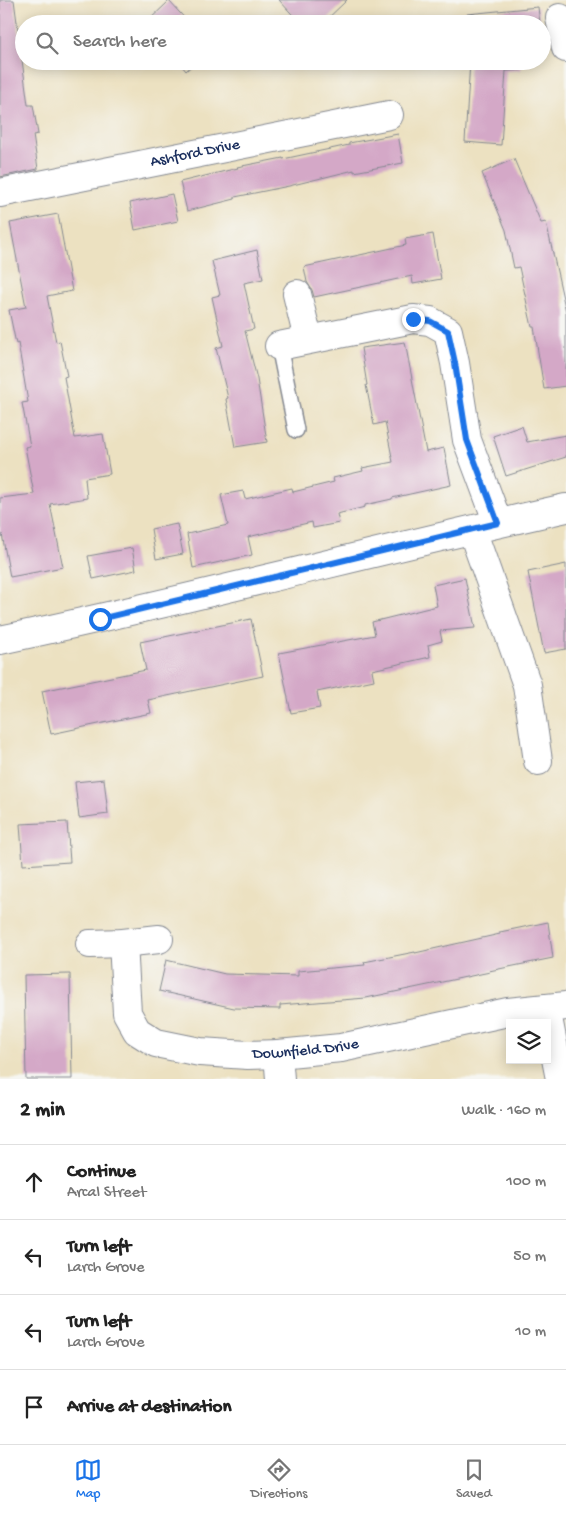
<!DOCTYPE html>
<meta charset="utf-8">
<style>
body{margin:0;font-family:"Gochi Hand",sans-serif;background:#f6f6f6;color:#222}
.controls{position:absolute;right:15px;bottom:15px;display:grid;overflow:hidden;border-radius:0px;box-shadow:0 2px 12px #0003}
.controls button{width:45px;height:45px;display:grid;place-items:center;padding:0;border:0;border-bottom:1px solid #e0e0e0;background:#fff;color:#222;font:25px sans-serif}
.stop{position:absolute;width:15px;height:15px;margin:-11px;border:4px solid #1a73e8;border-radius:50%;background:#fff}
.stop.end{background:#1a73e8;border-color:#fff;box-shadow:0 1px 5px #0008}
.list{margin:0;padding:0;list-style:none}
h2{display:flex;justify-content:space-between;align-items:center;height:65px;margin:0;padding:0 20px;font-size:21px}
h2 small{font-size:16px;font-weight:400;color:#767676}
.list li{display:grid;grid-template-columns:32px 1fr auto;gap:15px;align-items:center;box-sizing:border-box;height:75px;padding:0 20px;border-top:1px solid #e0e0e0}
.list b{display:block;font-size:19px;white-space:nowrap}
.list p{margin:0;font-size:16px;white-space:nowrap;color:#767676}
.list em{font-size:16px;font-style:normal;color:#767676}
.icon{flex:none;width:28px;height:28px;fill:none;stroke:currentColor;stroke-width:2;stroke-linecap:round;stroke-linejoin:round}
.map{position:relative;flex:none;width:566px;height:1079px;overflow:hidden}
.search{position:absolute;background:#fff;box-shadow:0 2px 12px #0003;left:15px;right:15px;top:15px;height:55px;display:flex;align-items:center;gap:12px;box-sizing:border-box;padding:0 18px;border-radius:28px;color:#767676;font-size:19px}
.sheet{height:365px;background:#fff}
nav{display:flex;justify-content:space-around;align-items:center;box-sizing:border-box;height:70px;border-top:1px solid #e0e0e0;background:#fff;font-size:14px;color:#767676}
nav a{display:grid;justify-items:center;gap:2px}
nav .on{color:#1a73e8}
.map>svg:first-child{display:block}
.building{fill:#d4a8c7}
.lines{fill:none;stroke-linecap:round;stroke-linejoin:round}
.service-casing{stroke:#848890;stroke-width:18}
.minor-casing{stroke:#848890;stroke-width:30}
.service{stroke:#fff;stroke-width:15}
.minor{stroke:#fff;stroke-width:28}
.route{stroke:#1a73e8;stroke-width:6}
.labels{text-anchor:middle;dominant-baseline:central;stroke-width:4;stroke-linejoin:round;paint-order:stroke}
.street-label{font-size:16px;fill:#1b2f5e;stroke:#f6f6f2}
</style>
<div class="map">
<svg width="566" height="1079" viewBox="0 0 566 1079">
<rect width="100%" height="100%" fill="#f6f6f2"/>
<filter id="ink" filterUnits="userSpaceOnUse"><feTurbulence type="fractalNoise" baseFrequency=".02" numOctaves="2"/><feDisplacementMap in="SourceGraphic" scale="10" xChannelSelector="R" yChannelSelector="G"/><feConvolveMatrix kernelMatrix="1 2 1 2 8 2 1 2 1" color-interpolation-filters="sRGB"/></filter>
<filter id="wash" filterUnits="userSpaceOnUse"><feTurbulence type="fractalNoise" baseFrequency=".0096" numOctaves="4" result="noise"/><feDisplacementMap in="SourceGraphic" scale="20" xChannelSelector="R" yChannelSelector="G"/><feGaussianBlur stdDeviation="1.12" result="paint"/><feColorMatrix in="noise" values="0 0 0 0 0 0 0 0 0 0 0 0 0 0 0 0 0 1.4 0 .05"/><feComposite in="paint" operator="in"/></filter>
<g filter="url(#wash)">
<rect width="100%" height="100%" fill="#ece1c1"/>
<g id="blocks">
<g class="building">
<path d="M0 0H14L28 105H33L38 134 33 135 38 169 0 177Z"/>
<path d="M279 0H347L322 24H301Z"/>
<path d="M169 1 190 24H145Z"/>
<path d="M538 7 540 24H468L467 14Z"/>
<path d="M178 61H197L186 71Z"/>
<path d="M470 61H520L521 70 506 71 501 145 465 142Z"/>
<path d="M398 134 403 163 354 172V170L289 186 235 197V199L187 211 180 182 238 168 237 167 283 158V159L349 145V143Z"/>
<path d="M514 159 541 223 546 222 566 312V386L544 389 534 327H532L519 267 514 268 506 230 482 173Z"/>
<path d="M172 194 178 221 135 230 130 203Z"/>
<path d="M58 214 72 291 47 296 56 342 60 341 67 376 64 377 75 438 103 434 110 474 85 478 87 498 50 504 63 567 10 577 2 534 0 535V498L34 494 25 447 30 446 22 403 28 402 18 343 16 344 9 310 26 307 10 223Z"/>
<path d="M433 234 441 279 413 284 412 276 314 297 312 290 307 282 304 267 406 245 405 239Z"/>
<path d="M257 250 263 279 244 283 254 329 245 331 257 379 267 442 235 447 226 399 228 398 216 348 223 346 212 297 220 295 212 261Z"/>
<path d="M405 342 426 452 444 448 451 485 392 498V499L365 505V507L337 514 339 523 313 528 312 522 248 537 252 555 193 568 187 534 228 525 221 495 243 491 245 499 292 488 293 492 334 482 333 478 363 471 362 468 393 462 385 422 374 425 366 385H367L361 348Z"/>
<path d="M522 426 527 442 566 435V457L506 476 493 436Z"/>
<path d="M177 524 183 554 156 559 151 529Z"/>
<path d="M132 548 136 570 93 579 88 556Z"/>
<path d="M566 564V649L544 653 528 572Z"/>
<path d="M465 578 475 628 440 631 442 641 428 645 430 657 372 670 374 680 317 692 320 708 291 713 279 653 375 635 372 622 437 606 433 585Z"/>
<path d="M251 619 263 676 148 700 151 713 51 734 42 691 146 670 140 642Z"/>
<path d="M104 779 108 814 79 818 75 782Z"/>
<path d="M67 822 70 862 23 865 20 824Z"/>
<path d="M548 922 553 958 489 971 490 972 366 998 280 1005V1009L234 1008 159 991 166 960 225 974 298 976V971L365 965 364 962 415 952V953L500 934V932Z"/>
<path d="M70 974 72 1079H26L24 975Z"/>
</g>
</g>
</g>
<g filter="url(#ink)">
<use href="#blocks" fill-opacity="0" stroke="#848890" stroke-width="1"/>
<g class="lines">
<g class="service-casing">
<path id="service" d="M279 346 296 430"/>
</g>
<g class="minor-casing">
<g id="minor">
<path d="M560 18 566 48"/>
<path id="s1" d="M0 193 389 115"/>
<path d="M297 294 308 339"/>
<path d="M279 346 413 319 430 321 448 331 455 363 467 440 498 523"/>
<path d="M472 530 527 685 538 761"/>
<path d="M0 640C190 600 377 550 566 508"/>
<path id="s2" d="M123 943 127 1013 137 1031 156 1043 200 1052 248 1055 278 1054 341 1048 508 1012 566 1006"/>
<path d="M90 944 123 943 159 939"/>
<path d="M546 1008 560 1079"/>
<path d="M278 1054 280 1079"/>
</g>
</g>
<use href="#service" class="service"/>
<use href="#minor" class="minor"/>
</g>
</g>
<g class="lines" filter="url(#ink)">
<path class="route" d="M100 619 498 523 467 440 455 363 448 331 430 321 413 319"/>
</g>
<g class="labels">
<g class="street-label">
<text stroke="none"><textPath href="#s1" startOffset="199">Ashford Drive</textPath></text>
<text stroke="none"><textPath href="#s2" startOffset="264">Downfield Drive</textPath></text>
</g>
</g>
</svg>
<div class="controls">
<button><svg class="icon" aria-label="layers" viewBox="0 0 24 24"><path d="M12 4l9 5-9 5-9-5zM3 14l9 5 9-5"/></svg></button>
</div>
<div class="stop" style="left:100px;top:619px"></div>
<div class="stop end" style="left:413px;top:319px"></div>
<div class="search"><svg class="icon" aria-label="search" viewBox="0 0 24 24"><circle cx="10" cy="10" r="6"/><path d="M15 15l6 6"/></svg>Search here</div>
</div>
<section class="sheet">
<h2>2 min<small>Walk · 160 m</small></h2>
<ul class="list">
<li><svg class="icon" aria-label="ahead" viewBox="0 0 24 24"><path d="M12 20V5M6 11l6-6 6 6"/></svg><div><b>Continue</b><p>Arcal Street</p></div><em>100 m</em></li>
<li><svg class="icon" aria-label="left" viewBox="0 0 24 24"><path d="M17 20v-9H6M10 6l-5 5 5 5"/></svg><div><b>Turn left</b><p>Larch Grove</p></div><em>50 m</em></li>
<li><svg class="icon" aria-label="left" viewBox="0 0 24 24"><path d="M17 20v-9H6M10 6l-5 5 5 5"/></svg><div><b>Turn left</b><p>Larch Grove</p></div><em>10 m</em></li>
<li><svg class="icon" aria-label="arrive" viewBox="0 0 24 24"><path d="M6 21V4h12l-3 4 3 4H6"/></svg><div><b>Arrive at destination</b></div></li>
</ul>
</section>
<nav>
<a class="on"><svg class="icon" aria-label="map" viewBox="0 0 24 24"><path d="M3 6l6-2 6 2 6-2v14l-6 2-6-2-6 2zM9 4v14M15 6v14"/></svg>Map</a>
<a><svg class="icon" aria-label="directions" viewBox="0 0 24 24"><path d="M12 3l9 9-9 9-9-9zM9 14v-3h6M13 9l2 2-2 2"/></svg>Directions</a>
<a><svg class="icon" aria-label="saved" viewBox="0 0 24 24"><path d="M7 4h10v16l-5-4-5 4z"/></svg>Saved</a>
</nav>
